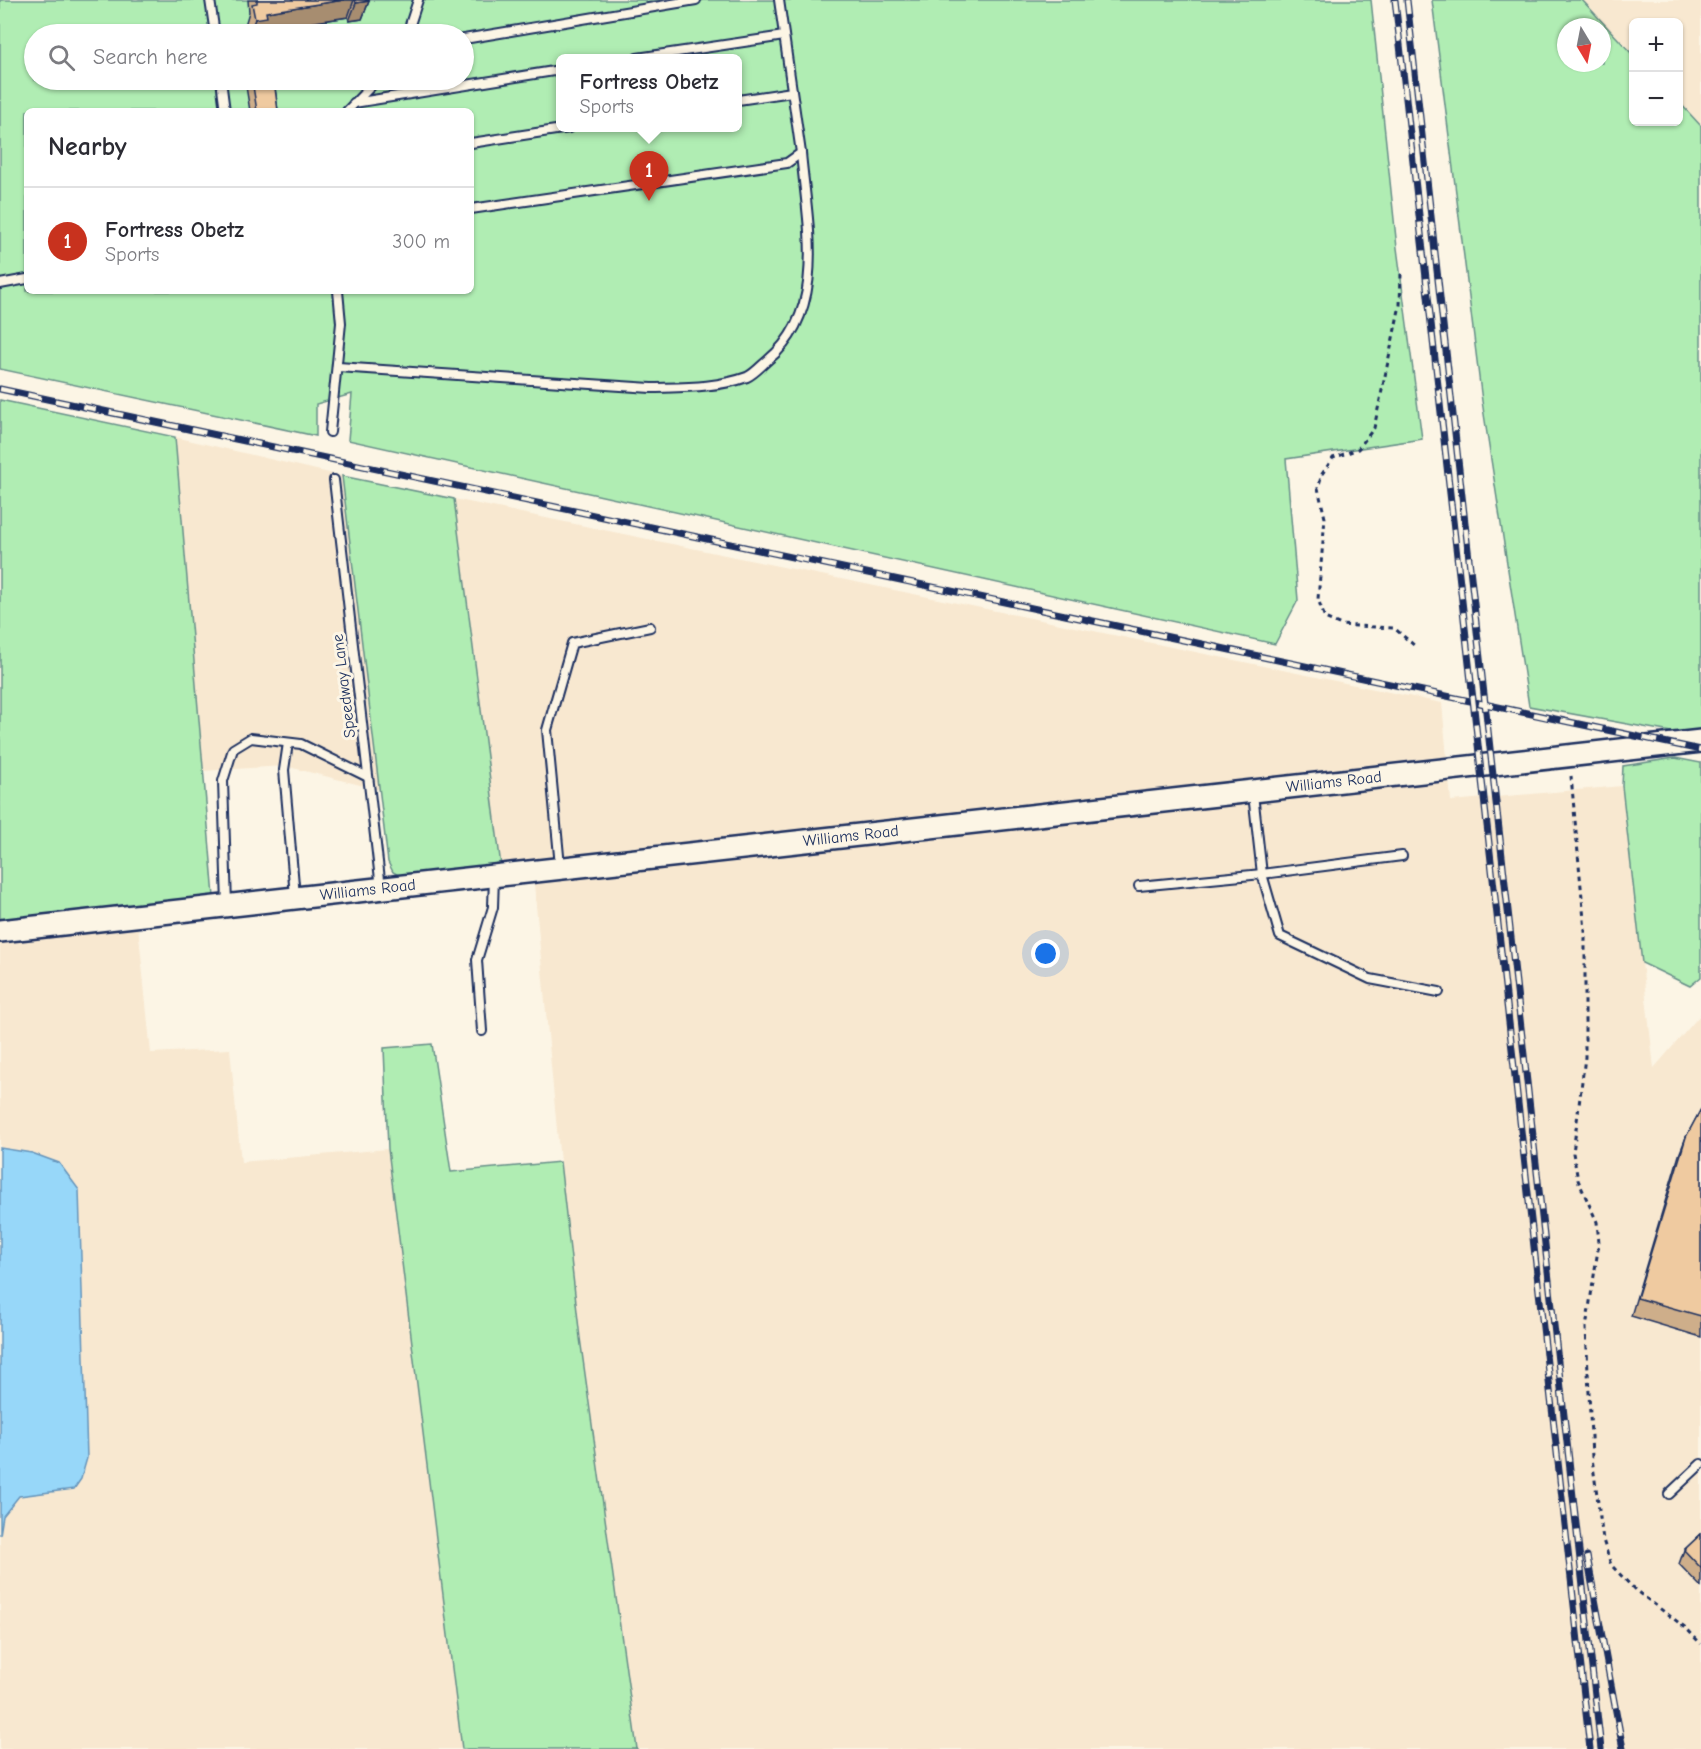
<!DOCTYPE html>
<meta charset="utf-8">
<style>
body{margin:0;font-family:"Comic Neue",sans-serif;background:#f2f2f3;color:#2b2b33}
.controls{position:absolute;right:18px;top:18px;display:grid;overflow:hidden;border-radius:9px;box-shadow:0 2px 4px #0004}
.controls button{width:54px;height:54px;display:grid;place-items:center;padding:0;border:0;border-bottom:2px solid #e1e1e2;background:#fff;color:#2b2b33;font:30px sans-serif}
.compass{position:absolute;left:1557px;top:18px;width:54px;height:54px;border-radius:50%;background:#fff;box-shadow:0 2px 4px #0004;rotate:170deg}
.you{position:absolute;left:1046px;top:954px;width:21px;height:21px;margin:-15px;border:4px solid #fff;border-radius:50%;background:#1a73e8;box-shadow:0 0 0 9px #1a73e833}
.badge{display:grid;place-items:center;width:39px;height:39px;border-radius:50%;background:#c8321e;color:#fff;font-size:20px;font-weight:700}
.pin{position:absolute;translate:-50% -50px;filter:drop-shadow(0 2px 3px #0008)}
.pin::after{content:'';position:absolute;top:32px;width:21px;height:18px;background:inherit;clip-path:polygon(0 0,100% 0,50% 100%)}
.popup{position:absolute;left:556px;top:54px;width:186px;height:78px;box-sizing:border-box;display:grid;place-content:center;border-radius:9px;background:#fff;filter:drop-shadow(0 2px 4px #0005);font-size:20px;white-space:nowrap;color:#7c7c81}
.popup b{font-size:22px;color:#2b2b33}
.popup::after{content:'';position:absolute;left:50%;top:100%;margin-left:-12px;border:12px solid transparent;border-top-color:#fff}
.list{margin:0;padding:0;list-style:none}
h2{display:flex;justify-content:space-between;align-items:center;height:78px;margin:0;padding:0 24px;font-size:26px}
h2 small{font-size:20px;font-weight:400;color:#7c7c81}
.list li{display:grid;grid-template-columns:39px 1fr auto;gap:18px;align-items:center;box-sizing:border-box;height:108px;padding:0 24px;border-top:2px solid #e1e1e2}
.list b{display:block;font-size:22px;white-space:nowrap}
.list p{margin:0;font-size:20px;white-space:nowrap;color:#7c7c81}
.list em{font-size:20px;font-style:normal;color:#7c7c81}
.icon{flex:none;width:33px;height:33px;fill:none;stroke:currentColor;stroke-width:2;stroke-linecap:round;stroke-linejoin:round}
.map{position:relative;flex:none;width:1701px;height:1749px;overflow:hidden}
.search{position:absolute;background:#fff;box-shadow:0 2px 4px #0004;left:24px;top:24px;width:450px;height:66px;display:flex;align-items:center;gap:15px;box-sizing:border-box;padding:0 21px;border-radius:33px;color:#7c7c81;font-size:22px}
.panel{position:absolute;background:#fff;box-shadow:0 2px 4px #0004;left:24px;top:108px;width:450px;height:186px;border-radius:9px}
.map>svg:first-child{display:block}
.built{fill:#f8e8d0}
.green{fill:#b0edb3;stroke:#668e88;stroke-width:1.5;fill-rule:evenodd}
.water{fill:#97d7f9;stroke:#6594bb;stroke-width:1.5}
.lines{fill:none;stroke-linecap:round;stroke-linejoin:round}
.lane-casing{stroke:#1b2f5e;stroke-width:12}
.secondary-casing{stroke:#1b2f5e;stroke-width:26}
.path{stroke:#1b2f5e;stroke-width:3;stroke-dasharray:4.5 4.5;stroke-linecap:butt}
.lane{stroke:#fcf5e5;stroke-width:8}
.secondary{stroke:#fcf5e5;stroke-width:21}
.rail-casing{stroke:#1b2f5e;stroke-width:7}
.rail{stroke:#fcf5e5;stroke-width:4.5;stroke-dasharray:14;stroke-linecap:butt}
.wall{fill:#ceae8a;stroke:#1b2f5e;stroke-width:1.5}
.shaded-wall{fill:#a78d70;stroke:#1b2f5e;stroke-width:1.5}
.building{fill:#efcaa0;stroke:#1b2f5e;stroke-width:1.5}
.labels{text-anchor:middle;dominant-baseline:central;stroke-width:6;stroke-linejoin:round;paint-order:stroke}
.street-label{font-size:16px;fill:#1b2f5e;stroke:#fcf5e5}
</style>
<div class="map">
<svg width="1701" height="1749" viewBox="0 0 1701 1749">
<rect width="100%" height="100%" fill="#fcf5e5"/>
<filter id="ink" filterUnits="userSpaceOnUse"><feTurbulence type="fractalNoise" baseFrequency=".0167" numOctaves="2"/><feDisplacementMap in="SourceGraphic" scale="12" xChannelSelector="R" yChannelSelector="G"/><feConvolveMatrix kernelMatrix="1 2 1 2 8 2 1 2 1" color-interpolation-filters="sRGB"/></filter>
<g filter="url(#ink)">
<g class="built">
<path d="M1582 0H1701V126L1679 102 1678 22H1634L1633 55Z"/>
<path d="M175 437 342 476 380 790 285 766 203 771Z"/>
<path d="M454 499 1442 703 1451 801 1622 786 1654 1068 1701 1014V1749H637L580 1338 560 1162 534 884 501 866Z"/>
<path d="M136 906 151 1053 230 1049 241 1162 388 1149 462 1749H0V922Z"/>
</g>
<g class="green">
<path d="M0 0H1371L1397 248 1422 439 1286 459 1298 600 1275 644 348 440 352 394 316 404V436L0 369ZM34 34H464V80H34ZM560 58H738V128H560ZM27 111H471V291H27Z"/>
<path d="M1432 0H1582L1633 55 1634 122H1678L1679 102 1701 126V732L1682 734 1529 706 1482 401ZM1566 27H1602V63H1566Z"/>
<path d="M0 400 175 437 214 897 0 922Z"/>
<path d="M342 476 454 499 501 866 400 876 393 872 388 862Z"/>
<path d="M1675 758 1701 763V977L1690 986 1642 963 1622 786 1623 766Z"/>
<path d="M432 1044 451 1172 560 1162 580 1338 637 1749H462L388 1149 384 1048Z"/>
</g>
<path class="water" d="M0 1148 32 1153 59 1163 79 1190 87 1458 81 1479 74 1489 19 1496 3 1516 0 1535Z"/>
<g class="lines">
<g class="lane-casing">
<g id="lane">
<path d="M210 0 215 34"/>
<path d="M407 34 418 0"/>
<path d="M464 39 696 0"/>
<path d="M637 58 784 36"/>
<path d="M221 80 225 111"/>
<path d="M738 100 792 92"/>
<path d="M354 103 560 70"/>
<path d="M347 111 377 80"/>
<path d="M471 143 569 128"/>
<path d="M471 209 787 163 801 153 779 0"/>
<path d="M0 284 27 279"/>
<path d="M338 367 651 388C682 387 717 388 747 377 754 374 762 365 768 360 829 310 807 222 801 153"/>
<path d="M330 432 341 323 338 291"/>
<path d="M334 480 381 888"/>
<path d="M288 743 284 770 295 896"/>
<path d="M1253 794 1262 874 1402 856"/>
<path d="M560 866 547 730 572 643 650 627"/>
<path d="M1139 886 1262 874 1280 936 1370 979 1439 992"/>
<path d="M227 905 223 781 233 749 251 738 301 744 368 777"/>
<path d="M482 1031 477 960 493 907 494 877"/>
<path d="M1669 1494 1701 1464"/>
</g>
</g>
<g class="secondary-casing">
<g id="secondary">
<path id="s1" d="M0 931 1701 741"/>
</g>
</g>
<g class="path">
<path d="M1401 274 1400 305 1374 428 1358 449 1333 458 1322 474 1318 488 1325 518 1318 599 1325 618 1341 625 1394 628 1415 646"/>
<path d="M1571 776 1585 931V1057L1573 1153 1578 1180 1597 1222 1599 1243 1586 1328 1592 1458 1603 1540 1611 1565 1635 1590 1686 1628 1701 1644"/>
</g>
<use href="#lane" class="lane"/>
<use href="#secondary" class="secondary"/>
<g class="rail-casing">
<g id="rail">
<path d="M1395 0 1590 1749"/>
<path d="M1407 0 1601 1749"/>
<path d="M0 389 1701 750"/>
<path d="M1587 1556 1623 1749"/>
</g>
</g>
<use href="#rail" class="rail"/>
</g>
<g class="wall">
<path d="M248 0H369V1L362 19 349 21 348 17 263 30 261 34H248L246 22 249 12Z"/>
<path d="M245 80H274L278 111H250Z"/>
<path d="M1701 1109V1337L1631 1316 1679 1155 1686 1137Z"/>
<path d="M1701 1534V1587L1679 1564 1684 1550Z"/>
</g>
<g class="shaded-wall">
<path d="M344 0H354L348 17 263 30 261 34H249L255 19 266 12Z"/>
<path d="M369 1 362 19 349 21 356 3Z"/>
</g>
<g class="building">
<path d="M257 0H344L266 12 267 17 255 19 252 4 257 3Z"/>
<path d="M355 0H369V1L356 3Z"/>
<path d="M252 80H274L278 111H257Z"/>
<path d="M1701 1109V1316L1637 1298 1686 1137Z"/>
<path d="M1701 1534V1568L1684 1550Z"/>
</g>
</g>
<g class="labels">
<g class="street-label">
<text transform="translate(344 686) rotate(-97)">Speedway Lane</text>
<text stroke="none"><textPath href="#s1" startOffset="1342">Williams Road</textPath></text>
<text stroke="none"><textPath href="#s1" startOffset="856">Williams Road</textPath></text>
<text stroke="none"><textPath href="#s1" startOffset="370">Williams Road</textPath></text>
</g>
</g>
</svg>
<div class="controls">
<button>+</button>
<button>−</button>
</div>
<svg class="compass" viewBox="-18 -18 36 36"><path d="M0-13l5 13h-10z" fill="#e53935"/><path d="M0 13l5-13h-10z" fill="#7c7c81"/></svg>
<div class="you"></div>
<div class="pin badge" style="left:649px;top:201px">1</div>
<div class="popup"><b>Fortress Obetz</b>Sports</div>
<div class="search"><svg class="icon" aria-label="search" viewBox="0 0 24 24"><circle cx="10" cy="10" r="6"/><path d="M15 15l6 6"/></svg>Search here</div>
<section class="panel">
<h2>Nearby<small></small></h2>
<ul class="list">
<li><span class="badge">1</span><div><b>Fortress Obetz</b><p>Sports</p></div><em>300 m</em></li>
</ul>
</section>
</div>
